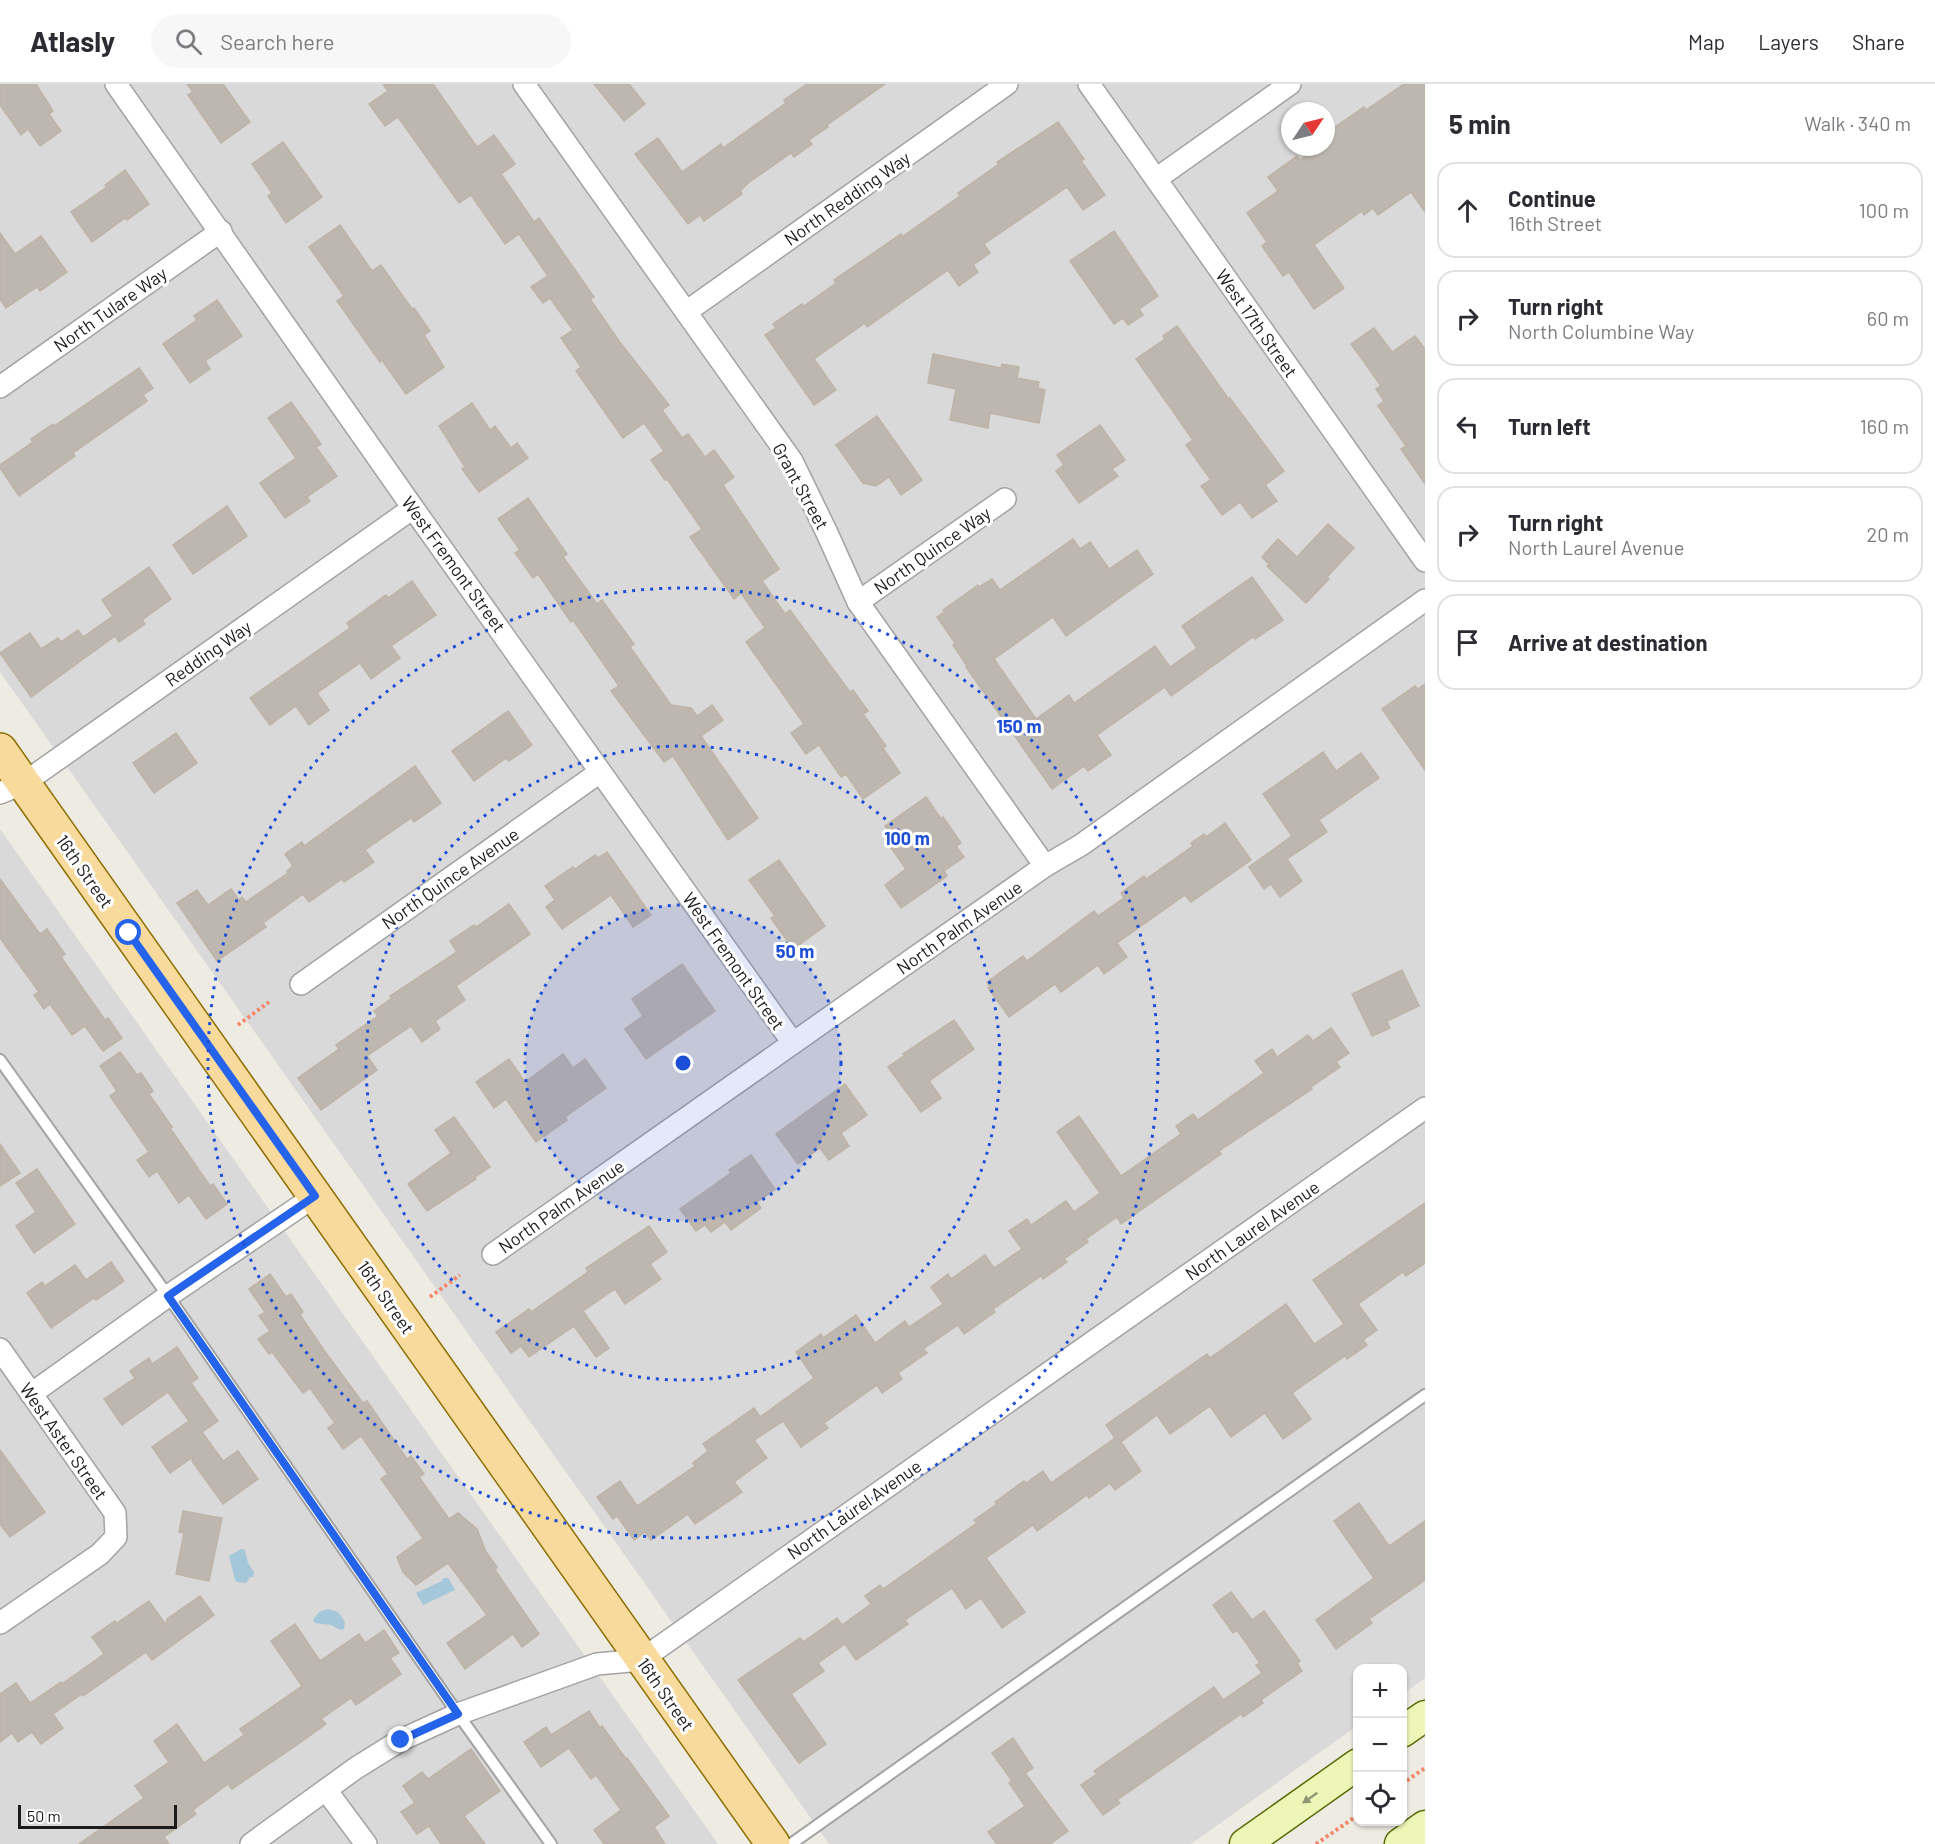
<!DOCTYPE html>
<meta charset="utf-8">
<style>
body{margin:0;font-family:Barlow,sans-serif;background:#f7f7f7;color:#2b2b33}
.controls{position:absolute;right:18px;bottom:18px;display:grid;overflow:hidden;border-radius:12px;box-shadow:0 2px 4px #0004}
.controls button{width:54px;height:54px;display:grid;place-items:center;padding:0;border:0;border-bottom:2px solid #e1e1e2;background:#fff;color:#2b2b33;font:30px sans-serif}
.compass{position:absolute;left:1281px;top:18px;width:54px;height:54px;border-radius:50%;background:#fff;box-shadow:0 2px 4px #0004;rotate:55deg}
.scale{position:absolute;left:18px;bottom:15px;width:159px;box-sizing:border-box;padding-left:6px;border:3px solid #1c1c1c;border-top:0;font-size:16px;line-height:21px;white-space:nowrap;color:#1c1c1c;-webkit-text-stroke:4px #fff;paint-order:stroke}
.stop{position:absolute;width:18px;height:18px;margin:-14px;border:4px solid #2563eb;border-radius:50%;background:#fff}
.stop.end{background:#2563eb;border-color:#fff;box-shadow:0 2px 6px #0008}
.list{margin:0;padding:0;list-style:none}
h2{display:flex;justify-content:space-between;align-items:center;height:78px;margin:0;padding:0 24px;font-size:26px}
h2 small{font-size:20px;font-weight:400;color:#7c7c81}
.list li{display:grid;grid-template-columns:39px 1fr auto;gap:18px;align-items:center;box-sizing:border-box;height:96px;margin:0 12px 12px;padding:0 12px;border:2px solid #e1e1e2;border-radius:18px}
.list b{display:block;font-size:22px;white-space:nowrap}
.list p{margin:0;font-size:20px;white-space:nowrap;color:#7c7c81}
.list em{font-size:20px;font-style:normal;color:#7c7c81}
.icon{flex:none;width:33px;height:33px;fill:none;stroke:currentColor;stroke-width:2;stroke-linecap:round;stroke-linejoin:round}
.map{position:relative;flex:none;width:1425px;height:1760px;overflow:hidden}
header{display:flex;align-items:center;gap:36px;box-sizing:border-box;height:84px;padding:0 30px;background:#fff;border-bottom:2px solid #e1e1e2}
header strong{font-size:28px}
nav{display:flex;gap:33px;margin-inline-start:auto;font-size:21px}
.search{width:420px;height:54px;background:#f7f7f7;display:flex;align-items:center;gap:15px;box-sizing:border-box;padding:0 21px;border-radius:33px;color:#7c7c81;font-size:22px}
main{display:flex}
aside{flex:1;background:#fff}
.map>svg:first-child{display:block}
.residential{fill:#dad9d9;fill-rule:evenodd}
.water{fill:#a4c8d9}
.building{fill:#bdb7af;stroke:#beb3a5;stroke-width:1.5}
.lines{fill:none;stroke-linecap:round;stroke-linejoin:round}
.lane-casing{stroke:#a3a3a3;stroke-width:14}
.street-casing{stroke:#a3a3a3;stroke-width:24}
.secondary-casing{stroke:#586d09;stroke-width:33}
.primary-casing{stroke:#8e6f06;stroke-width:36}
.path{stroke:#f4886c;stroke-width:4;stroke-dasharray:3 3;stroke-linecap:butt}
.lane{stroke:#fff;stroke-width:10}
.street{stroke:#fff;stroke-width:21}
.secondary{stroke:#edf6b7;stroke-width:30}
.primary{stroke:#f8da9c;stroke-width:33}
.oneway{fill:#8f9471}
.route{stroke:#2563eb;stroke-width:8}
.ring{fill:none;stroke:#1d4ed8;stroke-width:3;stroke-dasharray:3 6}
.labels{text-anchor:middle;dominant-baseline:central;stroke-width:6;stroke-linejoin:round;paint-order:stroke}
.street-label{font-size:18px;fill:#1c1c1c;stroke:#fff}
.centre{fill:#1d4ed8;stroke:#fff;stroke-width:3}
.ring-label{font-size:18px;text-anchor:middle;font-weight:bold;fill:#1d4ed8;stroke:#fff;stroke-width:6;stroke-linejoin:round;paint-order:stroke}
</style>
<header>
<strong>Atlasly</strong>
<div class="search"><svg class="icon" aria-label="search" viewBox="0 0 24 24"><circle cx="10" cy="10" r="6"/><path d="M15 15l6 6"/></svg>Search here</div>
<nav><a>Map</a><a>Layers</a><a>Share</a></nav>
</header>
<main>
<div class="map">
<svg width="1425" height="1760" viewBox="0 0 1425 1760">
<rect width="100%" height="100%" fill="#edebe2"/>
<g class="residential">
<path d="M0 0H1425V1594L1403 1610 1402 1584H1358L1357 1642 1191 1760H829L0 588ZM1290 27H1326V63H1290Z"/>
<path d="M0 745 718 1760H0Z"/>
</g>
<g class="water">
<path d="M241 1465 245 1466 248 1479 254 1488 253 1493H250L246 1499 237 1498 235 1496 229 1472Z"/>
<path d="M443 1494H448L455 1506 423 1521 416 1509 442 1497Z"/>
<path d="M328 1525 338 1528 345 1538 344 1545 341 1546 331 1541 315 1539 313 1536 319 1528Z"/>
</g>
<g class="building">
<path d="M0 0H36L53 27 49 30 61 47 40 62 28 45 21 51 0 21Z"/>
<path d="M187 0H223L250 38 221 59 188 11 193 8Z"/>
<path d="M383 0H433L477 63 494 51 515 80 501 90 534 138 539 134 594 213 590 215 619 257 669 321 662 326 682 354 688 350 705 373 714 366 734 393 723 401 779 485 762 497 785 530 790 526 850 608 853 606 868 627 863 630 886 662 883 664 900 689 863 715 846 690 841 693 819 661 806 670 791 649 804 640 746 558 765 544 741 509 734 515 690 453 702 445 667 395 665 396 651 376 664 367 644 339 623 354 576 287 581 283 561 254 573 246 550 214 543 219 531 203 548 192 519 150 505 160 471 111 459 119 398 33 385 42 369 20 388 7Z"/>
<path d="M594 0H629L645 20 624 37Z"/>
<path d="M807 0H885L827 41 828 43 809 56 812 60 794 73 791 69 748 99 740 107 742 110 704 137 700 131 688 140 635 70 658 54 682 88 721 60 723 64 786 19 784 16Z"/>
<path d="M1404 0H1425V128L1411 108 1378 131 1373 124 1364 131 1362 127 1314 161 1344 204 1314 225 1289 188 1283 192 1262 162 1267 158 1247 129 1278 107 1268 93 1297 72 1300 76 1319 63H1326V58L1330 55 1326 49 1364 23 1366 26Z"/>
<path d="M1058 38 1084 75 1081 77 1105 111 1083 126 1067 103 984 160 990 169 973 181 978 188 959 202 948 186 867 243 865 239 814 275 836 306 814 321 765 251 776 244 773 240 802 220 804 222 836 199 834 196 901 150 903 152 960 112 958 109 999 80 997 78Z"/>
<path d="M283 58 322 113 286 139 268 112 272 109 252 80Z"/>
<path d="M125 86 149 120 127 136 125 134 92 158 71 128 107 103 105 101Z"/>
<path d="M340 141 372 187 381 181 412 225 414 224 430 247 424 251 444 283 406 310 382 276 380 278 337 217 344 212 309 163Z"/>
<path d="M1114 147 1158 212 1139 225 1143 231 1128 241 1123 234 1114 240 1070 177Z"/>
<path d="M0 149 15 170 41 152 67 188 40 207 37 203 6 224 0 215Z"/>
<path d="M217 216 242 252 205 277 210 285 190 299 163 260 197 236 194 232Z"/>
<path d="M1177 242 1230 317V314L1284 387 1265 401 1277 417 1252 434 1240 418 1222 431 1201 402 1211 396 1186 361 1193 356 1136 275 1165 255 1163 252Z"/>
<path d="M1374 244 1392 268 1415 252 1425 265V400L1401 365 1406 362 1378 322 1384 317 1376 305 1381 302 1351 260Z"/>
<path d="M933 270 1001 284 1002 280 1019 283 1017 294 1039 298 1038 304 1045 306 1039 339 990 329 988 344 950 336 956 305 928 299Z"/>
<path d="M139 284 153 304 143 311 147 317 73 369 75 372 19 412 0 384V381L33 358 31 355 53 340 54 342Z"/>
<path d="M291 318 321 360 316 363 337 392 307 413 310 417 285 434 260 399 296 374 268 334Z"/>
<path d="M472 319 490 346 495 342 511 364 517 359 528 374 479 408 462 385 465 383 439 342Z"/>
<path d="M877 332 922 396 901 411 889 393 876 402 863 399 836 361Z"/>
<path d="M1100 341 1125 376 1112 385 1118 392 1079 419 1056 387 1064 381 1057 371Z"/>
<path d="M528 414 567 470 563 473 597 520 602 516 634 560 630 563 671 621 691 624 697 632 712 621 723 636 701 652 758 734 728 756 673 672 664 678 611 607 619 602 573 536 571 538 538 490 533 494 515 469 520 466 498 435Z"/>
<path d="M227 422 247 452 193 490 173 461Z"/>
<path d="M1328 440 1354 464 1327 493 1329 495 1306 519 1267 482 1269 480 1262 473 1278 455 1297 473Z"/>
<path d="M1073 455 1080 465 1090 458 1109 485 1137 466 1153 490 1066 552 1053 533 994 575 1036 635 1069 611 1074 619 1155 562 1170 583 1197 564 1182 542 1252 493 1283 536 1255 555 1253 553 1171 612 1165 603 1097 651 1111 671 1088 687 1084 682 1052 705 966 583 967 582 953 561 955 559 937 533 945 528 943 526 978 501 979 503 992 495 1000 506Z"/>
<path d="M149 483 171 515 142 536 145 540 119 558 115 552 31 613 0 569 30 549 41 565 58 554 61 558 78 546 83 553 113 532 102 516Z"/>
<path d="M412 497 436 531 391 562 400 574 371 595 360 579 317 609 329 626 309 641 296 622 270 641 250 614 350 544 347 539 386 511 388 514Z"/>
<path d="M1425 600V686L1382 625 1415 602 1418 605Z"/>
<path d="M508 627 532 661 509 677 506 674 474 697 452 667Z"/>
<path d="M176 649 197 679 154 709 133 679Z"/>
<path d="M1323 668 1336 687 1361 669 1379 694 1319 736 1327 748 1287 775 1302 797 1280 813 1271 800 1264 805 1249 783 1292 752 1263 710Z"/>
<path d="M415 682 441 719 414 738 411 734 365 766 374 778 344 798 342 795 309 818 303 810 263 839 266 843 217 877 177 819 197 806 208 821 231 805 239 816 242 813 246 818 288 789 287 787 293 782 285 770 302 758 304 762Z"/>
<path d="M926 713 941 735 943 733 961 759 956 762 964 773 944 787 947 792 901 824 885 801 906 785 884 754 891 749 885 742Z"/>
<path d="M1225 739 1251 776 1191 818 1185 811 1117 859 1127 873 1104 890 1098 881 1061 908 1055 900 1009 933 988 904 990 903 987 898 1023 872 1027 877 1094 827 1098 832 1124 814 1121 809 1144 792 1146 795 1193 762 1191 759 1204 750 1206 753Z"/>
<path d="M607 768 651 831 633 843 611 811 562 845 546 823 555 816 545 802 573 783 575 785 595 771 598 774Z"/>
<path d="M779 776 825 842 793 865 771 834 775 832 749 796Z"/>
<path d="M0 795 40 850 47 845 65 870 61 873 105 936 108 934 122 954 103 967 85 942 72 951 50 920 44 925 34 911 39 908 0 854Z"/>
<path d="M509 820 530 850 456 902 465 916 435 937 440 945 422 958 411 942 367 972 377 986 321 1026 298 994 339 965 336 961 378 932 374 927 392 914 390 912 457 868 450 857 474 841 476 843Z"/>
<path d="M682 880 715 927 646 975 625 945 643 932 632 915Z"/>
<path d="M1402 886 1419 922 1387 937 1390 944 1372 952 1352 910Z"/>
<path d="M954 936 974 965 929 997 941 1014 921 1028 888 983 905 971 903 970Z"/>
<path d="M1331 944 1349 969 1336 978 1340 983 1311 1003 1312 1005 1219 1067 1221 1070 1121 1140 1117 1133 1086 1155 1088 1158 1064 1175 1067 1178 1043 1195 1041 1192 993 1225 995 1228 964 1250 958 1241 923 1265 927 1269 898 1289 902 1295 882 1309 877 1301 824 1339 828 1344 801 1363 783 1337 754 1356 767 1374 734 1398 742 1408 695 1440 688 1430 651 1456 645 1448 634 1456 617 1432 613 1435 597 1413 620 1397 637 1422 695 1382 693 1379 708 1367 703 1360 754 1324 760 1333 814 1294 796 1268 821 1250 823 1254 856 1231 875 1259 905 1237 909 1243 943 1220 931 1203 948 1190 951 1195 985 1171 994 1184 1022 1165 1009 1147 1027 1135 1031 1141 1066 1117 1074 1128 1100 1109 1057 1048 1079 1032 1121 1092 1181 1050 1176 1042 1193 1030 1198 1036 1264 989 1255 977 1272 965 1277 973 1308 951 1313 957Z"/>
<path d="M120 968 137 991 141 989 153 1007 149 1010 172 1043 170 1044 210 1102 213 1100 227 1120 206 1135 189 1111 179 1119 157 1087 149 1093 137 1076 149 1068 110 1012 117 1007 100 982Z"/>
<path d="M563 970 573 984 585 975 606 1004 565 1033 567 1036 536 1058 506 1015 494 1024 476 998 509 975 525 998Z"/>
<path d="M845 1000 867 1031 841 1049 849 1062 829 1076 820 1064 798 1080 776 1050Z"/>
<path d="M454 1033 490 1083 475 1093 476 1095 427 1127 408 1100 451 1069 435 1046Z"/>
<path d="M0 1060 20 1089 0 1102Z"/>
<path d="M751 1071 775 1105 757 1118 761 1124 731 1146 725 1138 711 1148 705 1141 696 1147 680 1125 731 1089 729 1086Z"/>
<path d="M37 1085 75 1140 34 1169 16 1142 36 1128 16 1099Z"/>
<path d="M1425 1119V1179L1406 1192 1403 1188 1358 1220 1377 1246 1363 1256 1367 1261 1347 1275 1345 1272 1292 1309 1311 1335 1283 1355 1265 1329 1231 1353 1210 1322 1170 1350 1157 1331 1121 1358 1141 1387 1115 1406 1110 1399 1089 1414 1087 1411 1037 1447 1033 1441 986 1474 1025 1528 1002 1544 981 1514 966 1525 952 1504 905 1536 908 1540 856 1576 845 1560 818 1579 824 1587 791 1610 826 1660 799 1679 738 1596 800 1554 803 1558 837 1534 842 1541 871 1520 865 1512 880 1501 883 1505 977 1439 974 1436 997 1420 995 1418 1024 1397 1026 1399 1043 1387 1051 1399 1115 1354 1106 1341 1207 1270 1210 1274 1286 1220 1314 1260 1344 1240 1313 1196Z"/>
<path d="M649 1142 667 1168 650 1180 661 1195 625 1220 615 1205 583 1227 609 1264 596 1273 574 1242 529 1273 521 1262 511 1269 496 1248 529 1225 531 1228 588 1188 586 1184Z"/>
<path d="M111 1178 124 1197 96 1216 94 1214 51 1244 27 1209 42 1198 45 1202 75 1181 86 1196Z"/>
<path d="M270 1190 286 1213 291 1210 303 1228 300 1231 326 1269 363 1319 367 1317 407 1375 411 1372 424 1390 419 1393 449 1435 458 1429 477 1445 486 1468 497 1483 495 1486 539 1550 522 1563 513 1550 465 1585 447 1559 487 1531 448 1479 416 1501 403 1488 397 1473 423 1454 381 1395 388 1390 361 1352 343 1365 328 1344 335 1339 310 1304 303 1309 272 1268 269 1270 258 1255 270 1247 259 1232 265 1228 249 1205Z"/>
<path d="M177 1263 198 1294 191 1299 218 1337 202 1348 223 1377 238 1367 258 1395 223 1420 192 1377 193 1373 170 1389 152 1363 189 1337 168 1308 122 1341 104 1315 135 1294 130 1287 149 1274 152 1280Z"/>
<path d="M0 1366 45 1428 10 1453 0 1440Z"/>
<path d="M1359 1419 1389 1462 1425 1437V1496L1369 1535 1372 1539 1336 1565 1316 1536 1374 1494 1334 1437Z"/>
<path d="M183 1427 222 1434 209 1497 176 1490 184 1449 179 1448Z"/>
<path d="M1231 1508 1252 1536 1264 1527 1300 1577 1297 1579 1302 1587 1261 1616 1263 1619 1243 1633 1241 1630 1117 1716 1120 1719 1103 1731 1081 1701 1097 1690 1094 1687 1214 1603 1223 1616 1262 1589 1256 1581 1260 1579 1237 1546 1233 1549 1213 1521Z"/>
<path d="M200 1512 214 1531 152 1576 146 1568 83 1612 82 1610 53 1630 63 1644 41 1660 32 1648 18 1658 12 1649 0 1658V1610L16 1599 30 1619 61 1598 62 1600 104 1570 92 1553 115 1537 117 1539 149 1517 166 1541 167 1535Z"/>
<path d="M295 1540 320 1577 359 1550 365 1559 384 1546 399 1569 390 1574 401 1590 356 1621 351 1614 321 1635 326 1640 294 1663 232 1705 228 1700 193 1726 196 1730 164 1753 169 1760H79L144 1714 135 1702 169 1678 154 1657 177 1640 204 1679 244 1651 240 1645 302 1602 271 1557Z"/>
<path d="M589 1627 600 1644 602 1642 626 1675 627 1674 669 1732 654 1743 665 1760H604L594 1746 621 1726 596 1691 591 1695 569 1664 541 1683 524 1658 546 1643 551 1651Z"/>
<path d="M1013 1654 1033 1684 1025 1689 1068 1747 1050 1760H997L988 1748 1025 1722 1009 1699 1012 1697 992 1669Z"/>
<path d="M471 1665 500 1707 464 1732 485 1760H441L429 1742 417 1750 401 1728 415 1719 403 1702 422 1688 428 1695Z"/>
</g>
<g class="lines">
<g class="lane-casing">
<g id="lane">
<path d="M0 976 168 1212 458 1630 551 1760"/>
<path d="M791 1760 1425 1311"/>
</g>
</g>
<g class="street-casing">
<g id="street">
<path d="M116 0 413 424 793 959"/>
<path d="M524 0 792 377 827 449 858 518 1045 782"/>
<path d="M1089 0 1425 477"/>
<path d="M1156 95 1290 0"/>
<path d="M686 228 1007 0"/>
<path d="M0 303 221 147"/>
<path d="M858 518 1005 415"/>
<path d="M0 709 24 699 413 424"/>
<path d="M301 900 600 688"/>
<path d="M493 1170 1045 782 1081 761 1425 516"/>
<path d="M0 1265 115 1429 116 1453 100 1470 0 1539"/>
<path d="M31 1310 168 1212 315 1112"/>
<path d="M326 1706 366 1760"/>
<path d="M251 1760 356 1684 401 1656 458 1630 597 1580 641 1576 1425 1024"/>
</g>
</g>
<g class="secondary-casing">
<g id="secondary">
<path d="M1402 1648 1425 1632"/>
<path d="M1245 1760 1358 1680"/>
<path d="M1400 1760 1425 1742"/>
</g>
</g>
<g class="primary-casing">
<path id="primary" d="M0 666 773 1760"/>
</g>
<g class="path">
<path d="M238 941 269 918"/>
<path d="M430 1213 460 1191"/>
<path d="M1402 1700 1425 1684"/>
<path d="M1316 1760 1358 1731"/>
</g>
<use href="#lane" class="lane"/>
<use href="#street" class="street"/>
<use href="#secondary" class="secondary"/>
<use href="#primary" class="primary"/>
</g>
<defs><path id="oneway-solid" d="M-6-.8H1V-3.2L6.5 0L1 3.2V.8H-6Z" transform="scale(1.5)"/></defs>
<use class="oneway" href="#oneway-solid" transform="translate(1310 1714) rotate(145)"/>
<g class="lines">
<path class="route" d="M129 849 315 1112 168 1212 458 1630 401 1656"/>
</g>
<circle cx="683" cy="979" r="158" fill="#1d4ed8" fill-opacity=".12"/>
<g class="ring">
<circle cx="683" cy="979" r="158"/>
<circle cx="683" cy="979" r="317"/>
<circle cx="683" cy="979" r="475"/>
</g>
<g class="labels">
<g class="street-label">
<text transform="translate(847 114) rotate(-35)">North Redding Way</text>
<text transform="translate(110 225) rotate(-35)">North Tulare Way</text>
<text transform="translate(1257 239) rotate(55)">West 17th Street</text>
<text transform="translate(801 402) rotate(61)">Grant Street</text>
<text transform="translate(932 466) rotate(-35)">North Quince Way</text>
<text transform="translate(454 480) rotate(54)">West Fremont Street</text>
<text transform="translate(208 569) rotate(-35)">Redding Way</text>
<text transform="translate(85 787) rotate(55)">16th Street</text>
<text transform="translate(450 794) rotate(-35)">North Quince Avenue</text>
<text transform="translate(959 843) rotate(-35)">North Palm Avenue</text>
<text transform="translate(734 877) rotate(55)">West Fremont Street</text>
<text transform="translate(561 1122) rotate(-35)">North Palm Avenue</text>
<text transform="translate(1252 1146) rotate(-35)">North Laurel Avenue</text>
<text transform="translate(386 1213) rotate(55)">16th Street</text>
<text transform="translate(64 1357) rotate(55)">West Aster Street</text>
<text transform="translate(854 1425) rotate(-35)">North Laurel Avenue</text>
<text transform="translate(666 1610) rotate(55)">16th Street</text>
</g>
</g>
<circle cx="683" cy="979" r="9" class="centre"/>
<g class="ring-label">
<text x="1019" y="649">150 m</text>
<text x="907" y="761">100 m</text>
<text x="795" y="874">50 m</text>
</g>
</svg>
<div class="controls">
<button>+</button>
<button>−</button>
<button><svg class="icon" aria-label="locate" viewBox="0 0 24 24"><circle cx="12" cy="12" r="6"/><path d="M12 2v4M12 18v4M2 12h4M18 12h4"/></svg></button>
</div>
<svg class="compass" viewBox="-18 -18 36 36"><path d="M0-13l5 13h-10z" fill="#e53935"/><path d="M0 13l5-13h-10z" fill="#7c7c81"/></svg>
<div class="scale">50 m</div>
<div class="stop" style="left:129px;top:849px"></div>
<div class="stop end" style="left:401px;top:1656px"></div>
</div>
<aside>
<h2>5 min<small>Walk · 340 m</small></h2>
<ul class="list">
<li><svg class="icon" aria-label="ahead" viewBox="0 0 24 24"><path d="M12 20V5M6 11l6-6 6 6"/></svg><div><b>Continue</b><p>16th Street</p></div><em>100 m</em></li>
<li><svg class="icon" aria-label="right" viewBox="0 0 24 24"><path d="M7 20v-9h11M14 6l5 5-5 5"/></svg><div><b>Turn right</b><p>North Columbine Way</p></div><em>60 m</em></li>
<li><svg class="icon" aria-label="left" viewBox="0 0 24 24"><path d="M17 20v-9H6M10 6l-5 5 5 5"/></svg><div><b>Turn left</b></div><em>160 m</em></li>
<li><svg class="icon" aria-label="right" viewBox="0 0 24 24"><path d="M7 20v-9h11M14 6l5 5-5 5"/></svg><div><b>Turn right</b><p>North Laurel Avenue</p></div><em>20 m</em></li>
<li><svg class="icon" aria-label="arrive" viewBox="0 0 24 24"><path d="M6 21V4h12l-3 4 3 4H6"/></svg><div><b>Arrive at destination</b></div></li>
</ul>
</aside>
</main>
